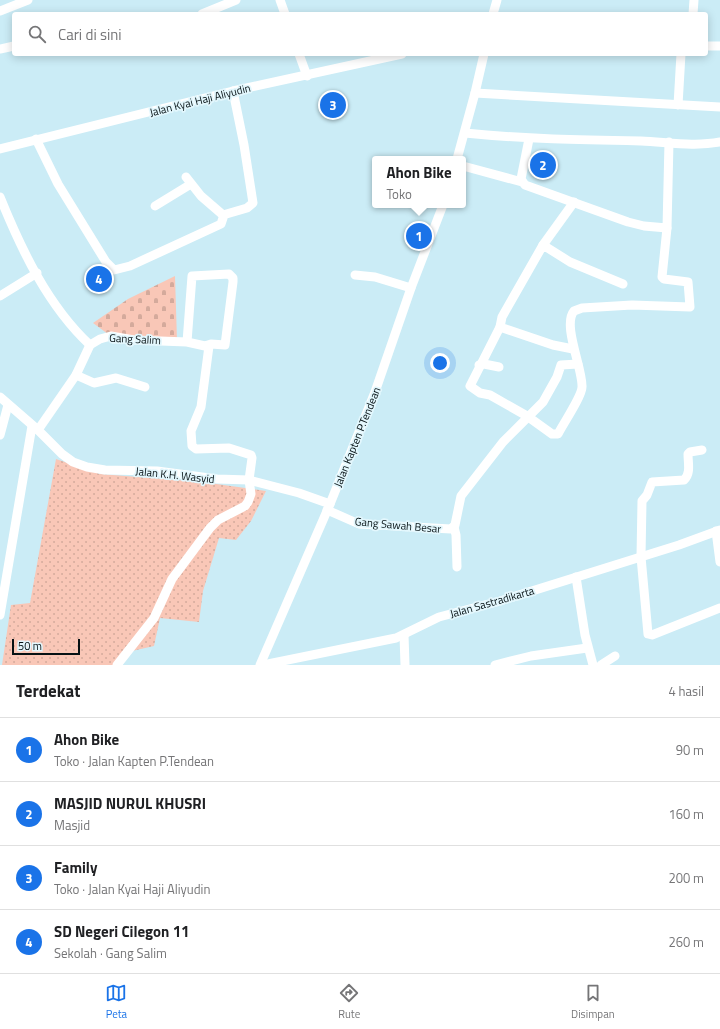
<!DOCTYPE html>
<html lang="id">
<meta charset="utf-8">
<style>
body{margin:0;font-family:"Titillium Web",sans-serif;background:#f2f2f2;color:#202124}
.scale{position:absolute;left:12px;bottom:10px;width:68px;box-sizing:border-box;padding-left:4px;border:2px solid #061114;border-top:0;font-size:11px;line-height:14px;white-space:nowrap;color:#061114;-webkit-text-stroke:3px #e3f7fd;paint-order:stroke}
.you{position:absolute;left:440px;top:363px;width:14px;height:14px;margin:-10px;border:3px solid #fff;border-radius:50%;background:#1a73e8;box-shadow:0 0 0 6px #1a73e833}
.badge{display:grid;place-items:center;width:26px;height:26px;border-radius:50%;background:#1a73e8;color:#fff;font-size:13px;font-weight:700}
.pin{position:absolute;translate:-50% -50%;border:2px solid #fff;box-shadow:0 1px 4px #0006}
.popup{position:absolute;left:372px;top:156px;width:94px;height:52px;box-sizing:border-box;display:grid;place-content:center;border-radius:4px;background:#fff;filter:drop-shadow(0 1px 3px #0005);font-size:13px;white-space:nowrap;color:#757577}
.popup b{font-size:15px;color:#202124}
.popup::after{content:'';position:absolute;left:50%;top:100%;margin-left:-8px;border:8px solid transparent;border-top-color:#fff}
.list{margin:0;padding:0;list-style:none}
h2{display:flex;justify-content:space-between;align-items:center;height:52px;margin:0;padding:0 16px;font-size:17px}
h2 small{font-size:13px;font-weight:400;color:#757577}
.list li{display:grid;grid-template-columns:26px 1fr auto;gap:12px;align-items:center;box-sizing:border-box;height:64px;padding:0 16px;border-top:1px solid #e0e0e0}
.list b{display:block;font-size:15px;white-space:nowrap}
.list p{margin:0;font-size:13px;white-space:nowrap;color:#757577}
.list em{font-size:13px;font-style:normal;color:#757577}
.icon{flex:none;width:22px;height:22px;fill:none;stroke:currentColor;stroke-width:2;stroke-linecap:round;stroke-linejoin:round}
.map{position:relative;flex:none;width:720px;height:665px;overflow:hidden}
.search{position:absolute;background:#fff;box-shadow:0 2px 10px #0003;left:12px;right:12px;top:12px;height:44px;display:flex;align-items:center;gap:10px;box-sizing:border-box;padding:0 14px;border-radius:4px;color:#757577;font-size:15px}
.sheet{height:308px;background:#fff}
nav{display:flex;justify-content:space-around;align-items:center;box-sizing:border-box;height:56px;border-top:1px solid #e0e0e0;background:#fff;font-size:11px;color:#757577}
nav a{display:grid;justify-items:center;gap:2px}
nav .on{color:#1a73e8}
.map>svg:first-child{display:block}
.cemetery{fill:url(#cemetery-stones)}
.park{fill:url(#park-dots)}
.lines{fill:none;stroke-linecap:round;stroke-linejoin:round}
.minor{stroke:#fff;stroke-width:9}
.labels{text-anchor:middle;dominant-baseline:central;stroke-width:3.5;stroke-linejoin:round;paint-order:stroke}
.street-label{font-size:11px;fill:#061114;stroke:#e3f7fd}
</style>
<div class="map">
<svg width="720" height="665" viewBox="0 0 720 665">
<defs>
<pattern id="cemetery-stones" width="16" height="16" patternUnits="userSpaceOnUse"><rect width="16" height="16" fill="#f9c7b7"/><path d="M2 7V4a2 2 0 0 1 4 0v3zM10 15v-3a2 2 0 0 1 4 0v3z" fill="#d4aa9c"/></pattern>
<pattern id="park-dots" width="8" height="8" patternUnits="userSpaceOnUse"><rect width="8" height="8" fill="#f9c7b7"/><path d="M2 2h.1M6 6h.1" fill="none" stroke="#d4aa9c" stroke-width="1.8" stroke-linecap="round"/></pattern>
</defs>
<rect width="100%" height="100%" fill="#cbecf6"/>
<path class="cemetery" d="M175 276 177 341 116 340 93 323 128 299Z"/>
<path class="park" d="M56 459 100 474 202 482 266 491 251 521 236 540 219 538 203 591 199 622 160 618 154 646 132 651 121 665H2L11 605 30 603Z"/>
<g class="lines">
<g class="minor">
<path d="M280 0 285 14"/>
<path d="M0 11 28 0"/>
<path d="M202 14 236 0"/>
<path d="M493 14 497 0"/>
<path d="M693 14 694 0"/>
<path d="M706 46H720"/>
<path d="M0 49 14 46"/>
<path d="M299 54 307 76"/>
<path d="M475 93 720 107"/>
<path d="M678 105 681 54"/>
<path d="M465 133C524 139 582 140 641 141 667 142 694 147 720 142"/>
<path d="M36 139 58 184 106 262 114 270 130 266 221 224 223 218V215L201 196 186 177"/>
<path d="M529 139 521 179 525 185 628 222 644 226 667 228 669 142"/>
<path d="M0 149 233 91 402 54"/>
<path d="M457 159 475 93 484 54"/>
<path d="M463 166 522 182"/>
<path d="M0 197C21 249 48 306 90 345"/>
<path d="M155 206 191 184"/>
<path d="M223 215 247 208 253 203 244 145 233 91"/>
<path d="M543 245 574 202"/>
<path d="M355 275 375 277 411 288"/>
<path d="M0 296 37 273"/>
<path d="M500 327 470 386 480 393 490 395 527 416 552 434H558C563 424 582 396 582 387 583 369 562 325 574 311L582 308 632 305 690 307 688 282 664 279 662 277 667 228"/>
<path d="M573 349 553 345 500 327 502 317 543 245 570 262 623 284"/>
<path d="M479 365 484 364 499 367"/>
<path d="M76 375 94 383 116 378 145 387"/>
<path d="M0 397 38 430 62 454 73 462 87 467 105 470 157 471 217 479 249 480 299 493 330 504"/>
<path d="M38 430 76 375 90 345 100 339 111 336 134 340 187 342 205 346 211 344 225 345 233 282V278L229 274 192 276 187 342"/>
<path d="M0 435 8 405"/>
<path d="M702 450 690 452 688 454C688 463 691 474 684 480L652 482 647 495 642 501 641 557 648 634 652 635 720 608"/>
<path d="M327 510 359 524 451 529 455 525 461 496 503 442 543 402 557 377 561 365 578 364"/>
<path d="M454 527 456 535 457 567"/>
<path d="M716 531 720 562"/>
<path d="M576 577 585 635 593 665"/>
<path d="M0 615 32 426"/>
<path d="M404 635 405 665"/>
<path d="M117 665 154 618 172 579 210 528 218 520 245 506 248 502 251 494 249 480 252 458 251 455 229 448 196 449 192 446 191 431 201 407 209 346"/>
<path d="M260 665 330 504 375 392 411 288 443 205"/>
<path d="M263 665 396 638 439 617 500 601 679 545 720 530"/>
<path d="M495 665 531 656 587 648"/>
<path d="M601 665 615 656"/>
</g>
</g>
<g class="labels">
<g class="street-label">
<text transform="translate(200 100) rotate(-14)">Jalan Kyai Haji Aliyudin</text>
<text transform="translate(135 339) rotate(3)">Gang Salim</text>
<text transform="translate(357 437) rotate(-68)">Jalan Kapten P.Tendean</text>
<text transform="translate(175 475) rotate(6)">Jalan K.H. Wasyid</text>
<text transform="translate(398 525) rotate(5)">Gang Sawah Besar</text>
<text transform="translate(492 602) rotate(-16)">Jalan Sastradikarta</text>
</g>
</g>
</svg>
<div class="scale">50 m</div>
<div class="you"></div>
<div class="pin badge" style="left:419px;top:236px">1</div>
<div class="popup"><b>Ahon Bike</b>Toko</div>
<div class="pin badge" style="left:543px;top:165px">2</div>
<div class="pin badge" style="left:333px;top:105px">3</div>
<div class="pin badge" style="left:99px;top:279px">4</div>
<div class="search"><svg class="icon" aria-label="search" viewBox="0 0 24 24"><circle cx="10" cy="10" r="6"/><path d="M15 15l6 6"/></svg>Cari di sini</div>
</div>
<section class="sheet">
<h2>Terdekat<small>4 hasil</small></h2>
<ul class="list">
<li><span class="badge">1</span><div><b>Ahon Bike</b><p>Toko · Jalan Kapten P.Tendean</p></div><em>90 m</em></li>
<li><span class="badge">2</span><div><b>MASJID NURUL KHUSRI</b><p>Masjid</p></div><em>160 m</em></li>
<li><span class="badge">3</span><div><b>Family</b><p>Toko · Jalan Kyai Haji Aliyudin</p></div><em>200 m</em></li>
<li><span class="badge">4</span><div><b>SD Negeri Cilegon 11</b><p>Sekolah · Gang Salim</p></div><em>260 m</em></li>
</ul>
</section>
<nav>
<a class="on"><svg class="icon" aria-label="map" viewBox="0 0 24 24"><path d="M3 6l6-2 6 2 6-2v14l-6 2-6-2-6 2zM9 4v14M15 6v14"/></svg>Peta</a>
<a><svg class="icon" aria-label="directions" viewBox="0 0 24 24"><path d="M12 3l9 9-9 9-9-9zM9 14v-3h6M13 9l2 2-2 2"/></svg>Rute</a>
<a><svg class="icon" aria-label="saved" viewBox="0 0 24 24"><path d="M7 4h10v16l-5-4-5 4z"/></svg>Disimpan</a>
</nav>
